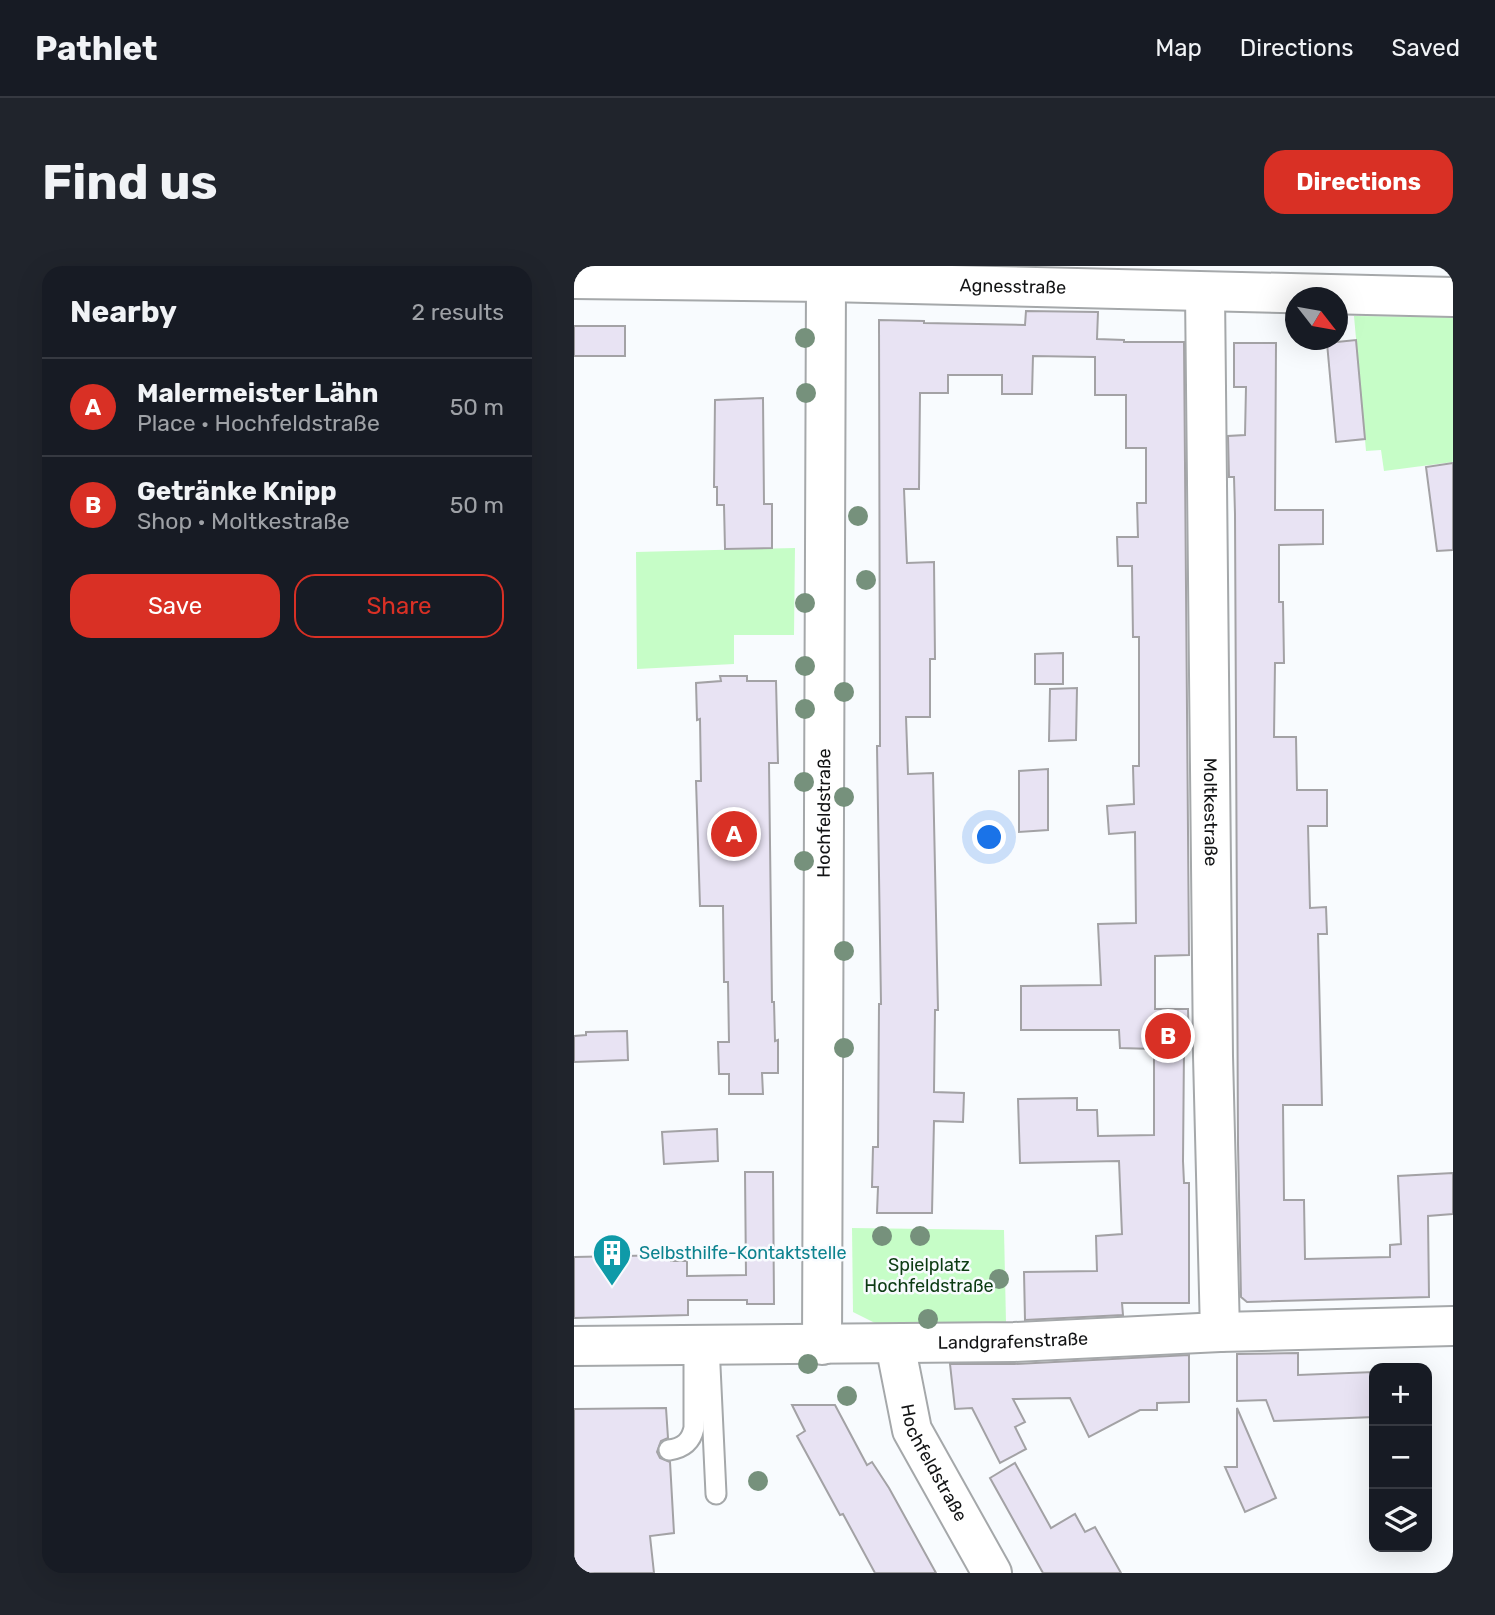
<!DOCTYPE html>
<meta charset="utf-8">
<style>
body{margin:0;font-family:Rubik,sans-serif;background:#20242c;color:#f1f3f6}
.controls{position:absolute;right:21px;bottom:21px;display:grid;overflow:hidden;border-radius:14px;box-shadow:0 7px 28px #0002}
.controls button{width:63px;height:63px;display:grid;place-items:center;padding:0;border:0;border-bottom:2px solid #363941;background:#171b24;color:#f1f3f6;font:35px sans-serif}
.compass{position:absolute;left:711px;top:21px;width:63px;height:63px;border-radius:50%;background:#171b24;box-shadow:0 7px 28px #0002;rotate:121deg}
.you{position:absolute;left:416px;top:572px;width:24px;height:24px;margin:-18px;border:5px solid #fff;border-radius:50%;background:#1a73e8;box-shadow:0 0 0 10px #1a73e833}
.badge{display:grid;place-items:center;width:46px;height:46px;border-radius:50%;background:#d93025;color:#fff;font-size:23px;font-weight:700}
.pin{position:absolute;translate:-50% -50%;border:4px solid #fff;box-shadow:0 2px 7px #0006}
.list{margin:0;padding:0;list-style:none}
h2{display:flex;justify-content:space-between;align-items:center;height:91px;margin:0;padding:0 28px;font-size:30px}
h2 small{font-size:23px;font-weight:400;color:#9ea1a6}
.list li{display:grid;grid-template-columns:46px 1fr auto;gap:21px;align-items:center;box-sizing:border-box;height:98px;padding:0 28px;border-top:2px solid #363941}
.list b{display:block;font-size:26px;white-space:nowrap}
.list p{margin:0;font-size:23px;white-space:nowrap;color:#9ea1a6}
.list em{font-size:23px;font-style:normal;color:#9ea1a6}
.actions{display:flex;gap:14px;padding:21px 28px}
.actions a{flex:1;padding:16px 0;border:2px solid #d93025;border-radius:21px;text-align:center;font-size:24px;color:#d93025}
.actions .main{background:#d93025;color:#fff}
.icon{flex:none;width:38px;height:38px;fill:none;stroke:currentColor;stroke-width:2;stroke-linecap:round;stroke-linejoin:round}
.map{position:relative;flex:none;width:879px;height:1307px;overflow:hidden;border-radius:21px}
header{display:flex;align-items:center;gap:42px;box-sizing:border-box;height:98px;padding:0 35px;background:#171b24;border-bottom:2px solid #363941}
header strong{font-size:33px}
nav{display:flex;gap:38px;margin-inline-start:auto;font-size:24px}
.intro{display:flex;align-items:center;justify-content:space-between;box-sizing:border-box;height:168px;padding:0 42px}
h1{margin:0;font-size:49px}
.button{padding:18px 32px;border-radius:21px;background:#d93025;color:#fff;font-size:24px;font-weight:700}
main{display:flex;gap:42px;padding:0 42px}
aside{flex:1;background:#171b24;border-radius:21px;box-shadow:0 7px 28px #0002}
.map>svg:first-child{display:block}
.green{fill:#c6fdc7}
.building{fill:#e8e3f3;stroke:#a3a2a5;stroke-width:2}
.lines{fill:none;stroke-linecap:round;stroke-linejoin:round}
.lane-casing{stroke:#a5a8aa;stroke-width:23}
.street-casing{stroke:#a5a8aa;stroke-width:42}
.lane{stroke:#fff;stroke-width:19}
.street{stroke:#fff;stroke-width:38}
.tree{fill:#76917c}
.labels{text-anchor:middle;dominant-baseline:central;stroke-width:5;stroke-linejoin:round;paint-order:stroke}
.street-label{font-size:18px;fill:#131415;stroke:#f8fbfe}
.culture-label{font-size:18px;fill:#0d838f;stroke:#f8fbfe;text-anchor:start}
.park-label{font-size:18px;fill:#0c3b12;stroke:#f8fbfe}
</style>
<header>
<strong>Pathlet</strong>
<nav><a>Map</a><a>Directions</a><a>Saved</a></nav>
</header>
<div class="intro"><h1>Find us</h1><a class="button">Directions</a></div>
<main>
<aside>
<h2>Nearby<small>2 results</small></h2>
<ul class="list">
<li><span class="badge">A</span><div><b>Malermeister Lähn</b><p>Place · Hochfeldstraße</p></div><em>50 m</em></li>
<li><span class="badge">B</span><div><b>Getränke Knipp</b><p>Shop · Moltkestraße</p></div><em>50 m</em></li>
</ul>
<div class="actions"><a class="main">Save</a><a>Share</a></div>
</aside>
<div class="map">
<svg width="879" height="1307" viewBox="0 0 879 1307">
<rect width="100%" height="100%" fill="#f8fbfe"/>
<g class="green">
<path d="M780 50 879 51V196L810 205 807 184 792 185Z"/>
<path d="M221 282 220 369H160V398L63 403 62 286Z"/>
<path d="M278 962 430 964 432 1056 301 1057 279 1046Z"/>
</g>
<g class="building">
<path d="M452 45 524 46 523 73 550 74V76H610L615 689 581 690V743H614L615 782H610L609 895 610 917H615V1037H548L549 1049 451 1054 450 1006 523 1005 522 970 548 968 545 895 446 897 444 833 503 832V844H523L524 870 580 869V783L546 782 545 764H447V720L527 719 524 658 562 657 561 566 535 568 533 540 560 538 559 500H565V371H559L558 300H544L543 271H564L563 237H572V182H552V129H521V91L459 90 458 128H428V109H374V127H346L345 223H330L333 297 360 296 361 393H356V451H332L334 508 359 507 364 744H361L360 826 390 827 389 856 360 855 358 947H303L304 921H298L299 881H304L305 738H307L303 480H306L305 54 350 55V57L451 59Z"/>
<rect x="0" y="60" width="51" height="30"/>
<path d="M782 74 791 173 762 176 753 77Z"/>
<path d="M660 77H702L701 244H749V278L705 279V336H709L710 397H701L700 471H722L723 524H753V560H734L736 642 752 641 753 668H744L748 839H709L710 934H730L731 993 816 991V979L827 978 824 910 879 907V948L854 950 855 1031 673 1036 667 1031 664 878 661 248 660 211H655L654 170 671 169 672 121H660Z"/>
<path d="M189 132 190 238H198V282L151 283 150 239H143V221H140L141 134Z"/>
<path d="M879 197V284L863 285 852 201Z"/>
<path d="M489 387V418H461V388Z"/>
<path d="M146 410H173V415H202L204 497H195L198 736H200L201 775 204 774V807H188L189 828H155V808H145L144 776H155L154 716H150L149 640H126L122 515H127L126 453 123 454 122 417 147 415Z"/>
<path d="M503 422 502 474 475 475 476 423Z"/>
<path d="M474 503V564L445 566V505Z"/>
<path d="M53 765 54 794 0 796V770L12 769V766Z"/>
<path d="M143 863 144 895 90 898 88 866Z"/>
<path d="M171 906H199L200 1038H173V1034H114V1049L0 1052V991L97 989V995H113V1010L172 1009Z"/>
<path d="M724 1087V1109L800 1106V1151L700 1155 692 1134 663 1135V1088Z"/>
<path d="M615 1089V1136L583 1137V1144H566L515 1171 496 1132 439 1133 451 1156 441 1161 452 1183 426 1197 398 1142 381 1143 376 1098H440Z"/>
<path d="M218 1139H261L293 1199 298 1196 315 1222 362 1307H301L269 1248 266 1249 223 1170 231 1165Z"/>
<path d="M92 1142 94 1172 87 1175 83 1186 86 1192 96 1196 100 1267 76 1270 80 1307H0V1143Z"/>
<path d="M663 1142 702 1232 671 1246 651 1201H663Z"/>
<path d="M441 1197 477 1262 501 1248 511 1266 521 1261 547 1307H469L416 1212Z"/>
</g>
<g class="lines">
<g class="lane-casing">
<g id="lane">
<path d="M135 1079 142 1228"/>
<path d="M95 1184C109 1182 117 1176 120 1162V1079"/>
</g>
</g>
<g class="street-casing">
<g id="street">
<path id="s1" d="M0 13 252 16 879 31"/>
<path id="s2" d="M631 26 639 790 646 1066"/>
<path id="s3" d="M321 1078 338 1164 418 1307"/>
<path id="s4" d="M248 1079 252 16"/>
<path id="s5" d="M0 1080 440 1076 646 1066 879 1060"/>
</g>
</g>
<use href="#lane" class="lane"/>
<use href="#street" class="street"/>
</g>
<g class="tree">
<circle cx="231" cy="72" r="10"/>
<circle cx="232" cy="127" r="10"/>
<circle cx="284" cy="250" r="10"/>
<circle cx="292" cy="314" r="10"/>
<circle cx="231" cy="337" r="10"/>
<circle cx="231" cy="400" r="10"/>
<circle cx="270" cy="426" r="10"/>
<circle cx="231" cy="443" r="10"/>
<circle cx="230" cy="516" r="10"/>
<circle cx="270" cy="531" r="10"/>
<circle cx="230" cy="595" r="10"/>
<circle cx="270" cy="685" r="10"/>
<circle cx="270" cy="782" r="10"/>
<circle cx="308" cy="970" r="10"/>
<circle cx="346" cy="970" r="10"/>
<circle cx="425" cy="1013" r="10"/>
<circle cx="354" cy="1053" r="10"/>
<circle cx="234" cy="1098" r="10"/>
<circle cx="273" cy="1130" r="10"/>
<circle cx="184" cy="1215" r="10"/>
</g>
<defs>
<g id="building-pin" transform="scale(2.0125)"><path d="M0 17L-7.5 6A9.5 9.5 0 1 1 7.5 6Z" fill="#0f9aa8" stroke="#f8fbfe"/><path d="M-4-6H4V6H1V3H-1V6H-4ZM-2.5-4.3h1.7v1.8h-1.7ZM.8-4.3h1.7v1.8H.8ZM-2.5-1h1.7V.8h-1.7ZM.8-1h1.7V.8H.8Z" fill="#fff"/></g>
</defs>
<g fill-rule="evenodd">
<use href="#building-pin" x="38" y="987"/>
</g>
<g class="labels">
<g class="street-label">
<text stroke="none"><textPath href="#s1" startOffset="439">Agnesstraße</textPath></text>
<text stroke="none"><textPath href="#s2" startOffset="520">Moltkestraße</textPath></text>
<text stroke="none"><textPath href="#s4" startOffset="532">Hochfeldstraße</textPath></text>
<text stroke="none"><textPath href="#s5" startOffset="439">Landgrafenstraße</textPath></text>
<text stroke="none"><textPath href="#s3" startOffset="126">Hochfeldstraße</textPath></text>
</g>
<g class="culture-label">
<text x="65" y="987">Selbsthilfe-Kontaktstelle</text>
</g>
<g class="park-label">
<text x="355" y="999">Spielplatz<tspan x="355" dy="21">Hochfeldstraße</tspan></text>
</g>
</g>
</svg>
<div class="controls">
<button>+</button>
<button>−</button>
<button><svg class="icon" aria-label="layers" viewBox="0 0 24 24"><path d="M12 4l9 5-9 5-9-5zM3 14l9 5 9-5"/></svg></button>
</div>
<svg class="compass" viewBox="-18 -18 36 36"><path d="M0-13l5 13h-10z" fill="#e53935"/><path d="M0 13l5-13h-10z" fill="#9ea1a6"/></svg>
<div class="you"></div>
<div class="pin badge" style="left:160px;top:568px">A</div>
<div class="pin badge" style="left:594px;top:770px">B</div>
</div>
</main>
